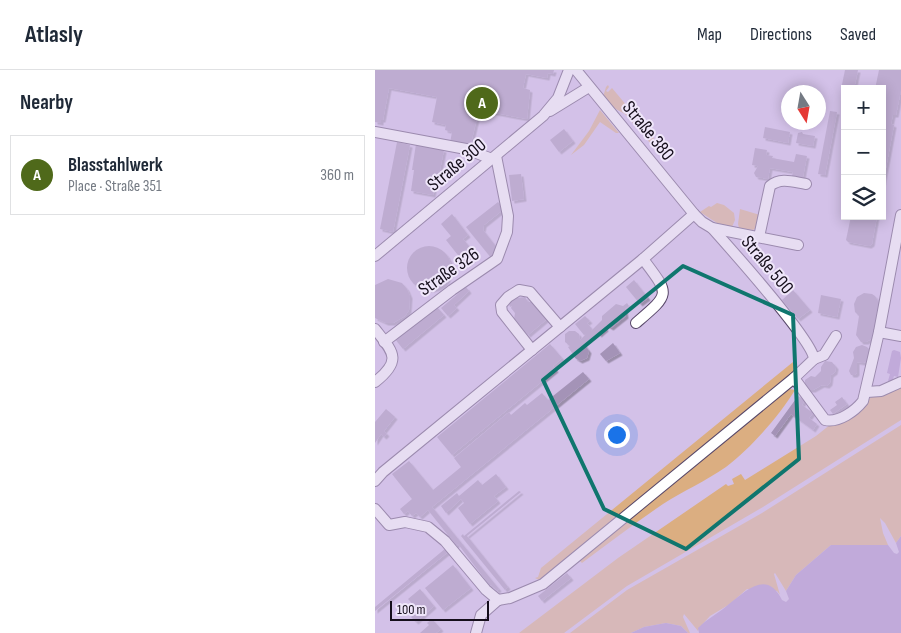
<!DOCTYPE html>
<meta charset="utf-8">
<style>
body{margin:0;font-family:"Sofia Sans Condensed",sans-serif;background:#f2f2f3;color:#1f2937}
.controls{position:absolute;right:15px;top:15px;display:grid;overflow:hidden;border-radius:0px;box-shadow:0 2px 12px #0003}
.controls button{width:45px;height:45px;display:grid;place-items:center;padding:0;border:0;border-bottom:1px solid #e0e1e3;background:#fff;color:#1f2937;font:25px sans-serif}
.compass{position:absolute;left:406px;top:15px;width:45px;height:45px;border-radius:50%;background:#fff;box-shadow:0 2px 12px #0003;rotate:169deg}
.scale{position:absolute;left:15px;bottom:12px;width:99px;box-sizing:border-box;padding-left:5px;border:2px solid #150e1b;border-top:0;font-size:14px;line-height:18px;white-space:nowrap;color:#150e1b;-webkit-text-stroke:4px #efe6fa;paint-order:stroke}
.you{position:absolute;left:241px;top:364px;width:18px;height:18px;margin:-12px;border:4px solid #fff;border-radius:50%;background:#1a73e8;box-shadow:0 0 0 8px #1a73e833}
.badge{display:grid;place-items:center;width:32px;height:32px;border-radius:50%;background:#4f691a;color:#fff;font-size:16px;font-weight:700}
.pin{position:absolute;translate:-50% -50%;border:2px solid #fff;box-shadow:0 1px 5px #0006}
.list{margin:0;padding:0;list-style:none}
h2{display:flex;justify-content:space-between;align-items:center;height:65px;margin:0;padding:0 20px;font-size:21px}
h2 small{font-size:16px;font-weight:400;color:#747a83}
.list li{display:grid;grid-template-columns:32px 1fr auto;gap:15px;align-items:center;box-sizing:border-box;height:80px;margin:0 10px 10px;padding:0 10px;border:1px solid #e0e1e3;border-radius:0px}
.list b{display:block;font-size:19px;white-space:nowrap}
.list p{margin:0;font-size:16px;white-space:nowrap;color:#747a83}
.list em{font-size:16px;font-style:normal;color:#747a83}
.icon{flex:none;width:28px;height:28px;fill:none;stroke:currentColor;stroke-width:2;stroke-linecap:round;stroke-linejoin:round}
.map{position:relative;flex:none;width:526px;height:563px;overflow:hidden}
header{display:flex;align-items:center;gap:30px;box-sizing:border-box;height:70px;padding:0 25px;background:#fff;border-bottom:1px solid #e0e1e3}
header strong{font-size:24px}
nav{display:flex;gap:28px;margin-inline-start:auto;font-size:18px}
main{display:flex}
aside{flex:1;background:#fff}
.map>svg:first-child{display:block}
.green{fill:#dbae81}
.water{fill:#aa8ec9}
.building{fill:#a493b7;filter:url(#shadow)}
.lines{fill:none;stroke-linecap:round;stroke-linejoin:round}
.minor-casing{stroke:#584869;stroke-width:12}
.minor{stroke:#fff;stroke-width:10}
.marked{fill:none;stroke:#0f766e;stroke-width:4;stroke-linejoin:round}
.labels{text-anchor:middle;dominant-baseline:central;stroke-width:4;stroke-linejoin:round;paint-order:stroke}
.street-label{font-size:19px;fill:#150e1b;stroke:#efe6fa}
</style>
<header>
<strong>Atlasly</strong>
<nav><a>Map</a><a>Directions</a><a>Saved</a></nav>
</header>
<main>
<aside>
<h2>Nearby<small></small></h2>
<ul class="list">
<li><span class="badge">A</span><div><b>Blasstahlwerk</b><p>Place · Straße 351</p></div><em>360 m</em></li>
</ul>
</aside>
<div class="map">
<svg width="526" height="563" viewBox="0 0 526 563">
<defs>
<filter id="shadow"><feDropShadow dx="2.5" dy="2.5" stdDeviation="0" flood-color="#0004"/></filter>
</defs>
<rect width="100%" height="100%" fill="#d3c1e8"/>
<g class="green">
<path d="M233 15 234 17 231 21 233 22 237 18 278 67 283 76 276 74 250 44 237 37 228 27 231 17Z"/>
<path d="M225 40 244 63H241L225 52 209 75 196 85 214 61Z"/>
<path d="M342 133 349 135 359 143 360 150 357 157 342 153 325 142 334 136 336 137Z"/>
<path d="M365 139 385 145 381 158 378 160 364 158 363 154Z"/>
<path d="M418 292 423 298 164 510 160 508 163 507 166 498Z"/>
<path d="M526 316V350L388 437 252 516 189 563H144L243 488 351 414 353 416 359 414 357 409 366 404 370 410 441 366 456 354 488 337 496 327 512 324Z"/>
<path d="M414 319 420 320C404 346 376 378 351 397 331 411 308 421 288 434 260 453 234 473 207 493L204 490Z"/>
<path d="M526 355V466L521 473 510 453 505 448 508 463 513 475H456L421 505 411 521 400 503 399 504 405 525 402 521 372 519 355 534 335 546 324 558 323 561 309 544 308 547 315 563H313L306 556 291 553 269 557 256 563H195L252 520 387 443Z"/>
</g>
<g class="water">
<path d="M519 280 525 282 526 288 523 307 519 306 517 312 513 311 515 304 512 303 517 281Z"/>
<path d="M526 466V563H324L323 558C333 548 344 543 354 534 371 521 392 499 407 530L411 532 414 529 411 521 421 505 456 475H513L519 483 522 484 524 482 521 473Z"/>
<path d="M291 553 306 556 313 563H256L269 557Z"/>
</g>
<g class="building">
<path d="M0 0H179L178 4 173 3 172 8 151 4 148 18 155 20 152 49 104 40 95 77 75 73 77 62 70 60 71 55 57 52 62 27 14 18 8 50H6V53L0 52Z"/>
<path d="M470 0H483L479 19H466Z"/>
<path d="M504 0H526V20L521 45H518L516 54 519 55 508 114 507 19H500Z"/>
<path d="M455 41 462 42 450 105 443 104Z"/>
<path d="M390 57 415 62 413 73 388 68Z"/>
<path d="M189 59 198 71 184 82 175 70Z"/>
<path d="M427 62 428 64 440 66 438 76 421 73 423 63Z"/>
<path d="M22 72 35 75 18 162 5 159Z"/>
<path d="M41 74 69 80 64 105 62 104 58 125 36 121 39 100H37Z"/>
<path d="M380 78 392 80 391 85 398 86 397 88 419 92 421 84 432 86 427 112 416 110 418 102 395 98 393 109 381 107 379 103 383 96 377 95Z"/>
<path d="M146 104 149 129 137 131 134 105Z"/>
<path d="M123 132 129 139 109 155 108 160 123 179 117 189 91 157Z"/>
<path d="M77 144 93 165 88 169 102 186 91 195 71 170 76 166 66 154Z"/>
<path d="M476 146H502L497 174 494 176 473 172 471 170Z"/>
<circle cx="54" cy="198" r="22"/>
<path d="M13 209 27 213 32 219 35 226 34 240 30 246 18 253H11L0 248V215Z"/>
<path d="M259 210 273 228 265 234 251 217Z"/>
<path d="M91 217 94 221 79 235 82 238 73 246 66 238Z"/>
<path d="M418 220 435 240 423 249 407 230Z"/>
<path d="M489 223 497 224 500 226 504 233 505 237 501 244 503 245 500 259H498V268L491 272H486L481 265 484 246 480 242 479 234 482 227Z"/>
<path d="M446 225 466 229 462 247 443 243Z"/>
<path d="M140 226 141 228 150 227 153 232H159L172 249 153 265 139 249 140 243 136 238 137 236 135 237 134 234Z"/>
<path d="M252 233 254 236 250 239 251 246 236 258 231 255 230 257 231 259 224 265 223 263 209 274 214 281 212 288 205 291 200 288 198 283H197L193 277 195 276 190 272V264L194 261H200L204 264 205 270 211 264 209 265 200 254 210 246 215 251 212 253 217 259 216 261 227 250V246L241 234 248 236Z"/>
<path d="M61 236 69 245 28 279 20 269Z"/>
<path d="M238 273 245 283 231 291 225 284Z"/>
<path d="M175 274 187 288 178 296 181 300 77 385 62 367Z"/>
<path d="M487 275 492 277 496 281 493 291 488 293 482 292V303L480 305H476L474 301 479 288 478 282 481 277Z"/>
<path d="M450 291 457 292 461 297 460 302 456 305 455 313 452 316 447 315 438 320H434L430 314V310L436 306 440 307 446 301V297Z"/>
<path d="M208 302 214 309 57 437 124 519 122 521 116 515 115 516 83 474 0 541V537L77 473 80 474 53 440 45 447 41 443 37 446 33 441 29 444 25 439 37 429 17 404 34 391 58 420 86 397 79 388 134 342 136 345 150 333 152 335 167 323 173 330Z"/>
<path d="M423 326 430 330 427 335 438 343 434 348 442 354 438 360 416 344 400 366 396 363Z"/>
<path d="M467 327 472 334 458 344 455 340 462 335 460 332Z"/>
<path d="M11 339 20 347 9 361 12 364 9 367 6 364 0 373V352Z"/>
<path d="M121 404 131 417 119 426 123 431 95 454 83 438 89 433 86 429 71 443 66 436 82 423 84 426 103 410 107 415Z"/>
<path d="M144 421 146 422 92 466 133 517 130 520 86 466 88 464 89 466Z"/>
<path d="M78 495 96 518 68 540 50 518Z"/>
<path d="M192 503 196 508 167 531 163 526Z"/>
<path d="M45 519 59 536 41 552 36 547 44 541 33 529Z"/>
<path d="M57 549 66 559 61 563H45L54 555 52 553Z"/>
</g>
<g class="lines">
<g class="minor-casing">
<g id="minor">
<path d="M175 41 214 17"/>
<path d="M0 62 91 79 117 89"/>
<path d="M337 158 423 175"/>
<path d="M384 167 395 116C406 107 418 112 431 114"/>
<path d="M0 186 168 46 183 28 194 0"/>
<path d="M261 253C296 223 295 225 268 189"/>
<path d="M0 259C18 282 28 290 0 312"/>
<path d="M504 262 526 266"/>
<path d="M9 272 77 220 122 189 132 162 133 146 121 86"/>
<path d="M157 280 127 242 126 235 133 227 144 220 155 222 185 257"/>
<path d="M439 289 449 285 461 266"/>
<path d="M419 308 450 350C464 353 480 341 488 331L504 262 526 145"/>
<path d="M492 322 506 321 526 312"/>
<path d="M0 411 8 402 268 189 319 144"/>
<path d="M0 439 14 455 30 452 53 457 70 471 111 520 123 530"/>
<path d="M123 530 135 528 168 514 419 308 439 289C438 271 354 177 337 158L327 152 319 144 201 0"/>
<path d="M101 563 106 545 123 530"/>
</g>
</g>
<use href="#minor" class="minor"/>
</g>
<path d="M0 0H526V563H0ZM308 196 418 245 424 389 311 479 229 439 168 310Z" fill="#d3c1e8" fill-opacity=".55" fill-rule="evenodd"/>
<path class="marked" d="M308 196 418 245 424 389 311 479 229 439 168 310Z"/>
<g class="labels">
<g class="street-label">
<text transform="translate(273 61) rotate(51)">Straße 380</text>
<text transform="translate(82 95) rotate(-40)">Straße 300</text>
<text transform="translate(392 195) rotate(50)">Straße 500</text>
<text transform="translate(74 202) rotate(-35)">Straße 326</text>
</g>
</g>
</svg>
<div class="controls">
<button>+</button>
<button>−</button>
<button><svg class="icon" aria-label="layers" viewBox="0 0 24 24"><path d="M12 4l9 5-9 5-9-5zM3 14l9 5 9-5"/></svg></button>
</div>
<svg class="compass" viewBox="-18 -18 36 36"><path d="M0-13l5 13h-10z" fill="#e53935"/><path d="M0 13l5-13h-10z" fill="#747a83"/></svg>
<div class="scale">100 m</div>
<div class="you"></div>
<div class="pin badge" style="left:107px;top:33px">A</div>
</div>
</main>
